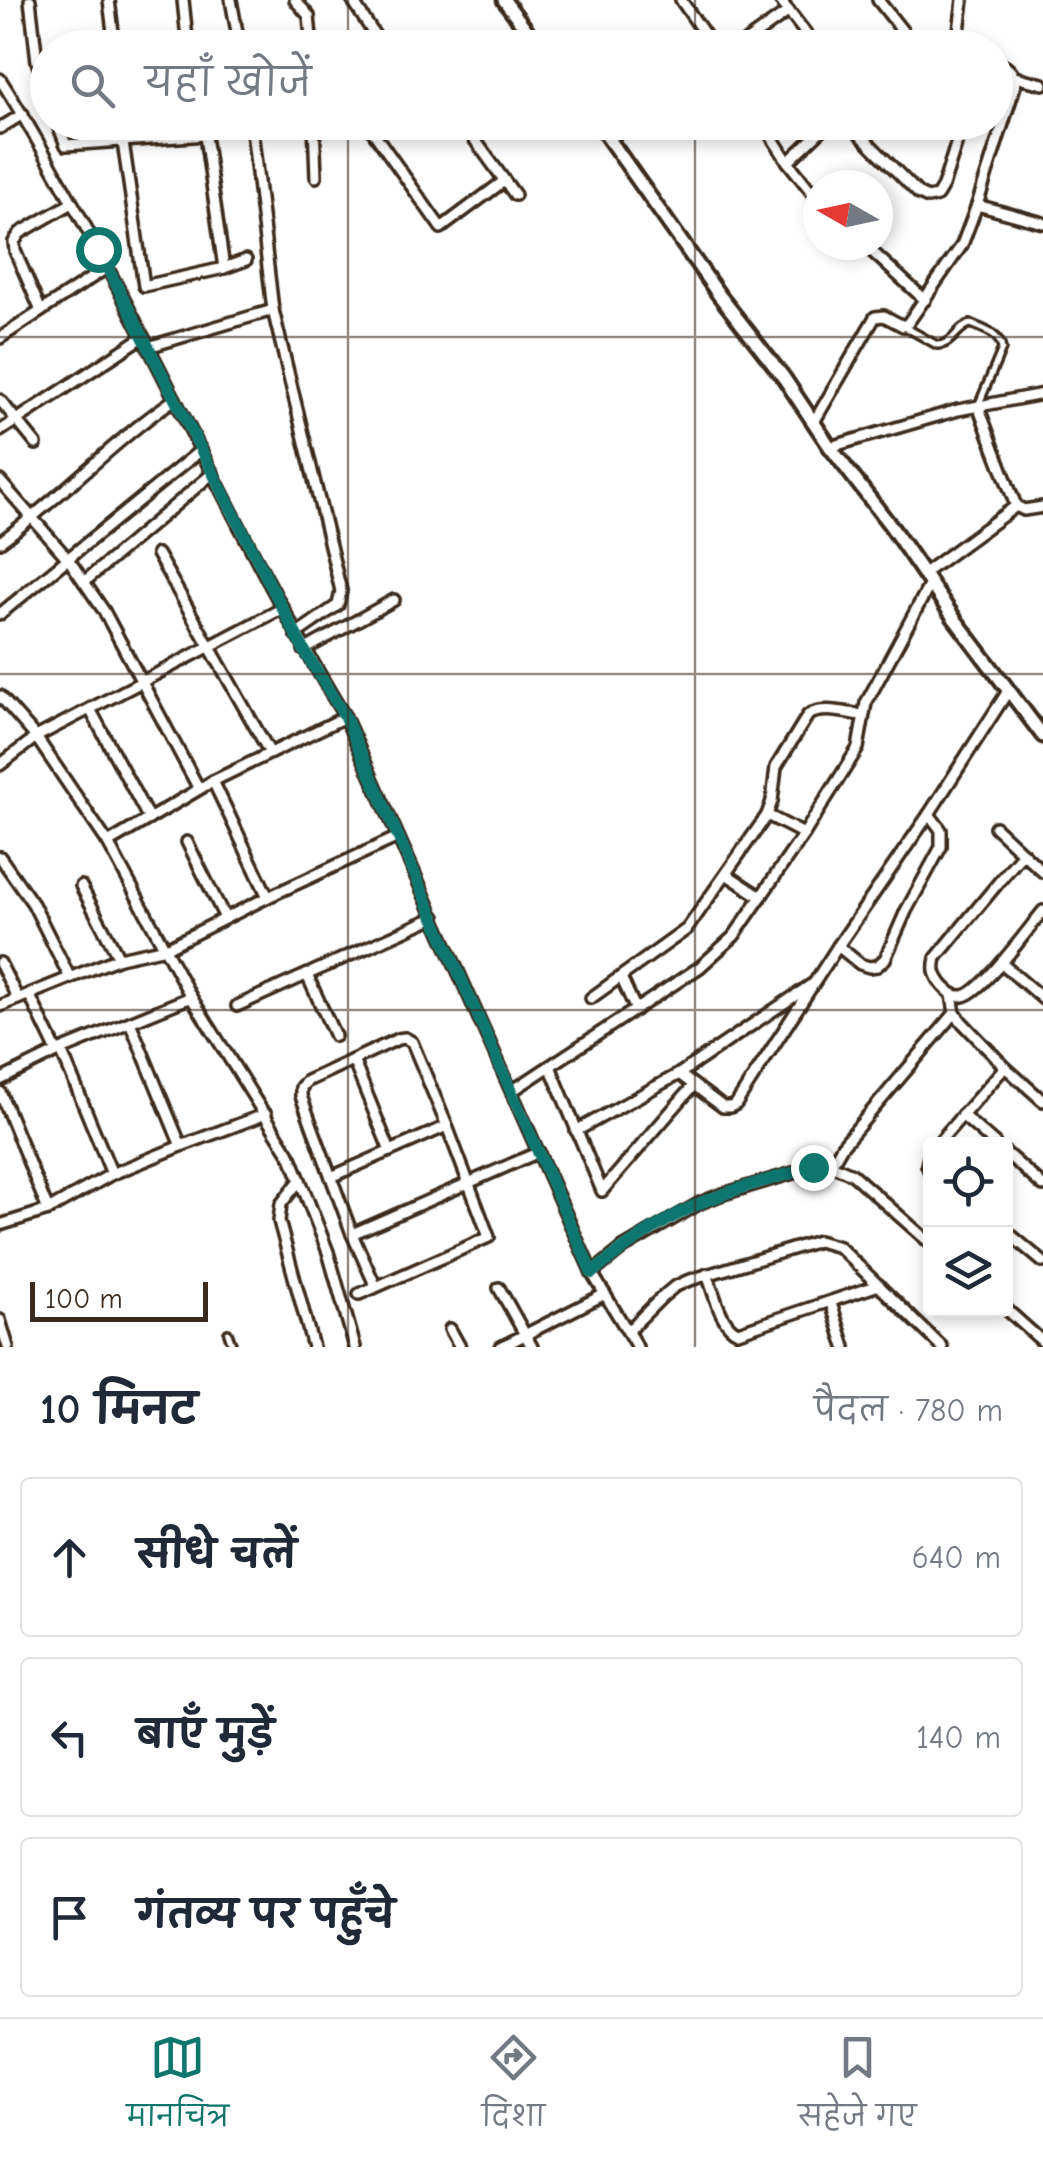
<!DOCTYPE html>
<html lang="hi">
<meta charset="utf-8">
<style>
body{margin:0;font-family:"Comic Neue","Playpen Sans Deva",sans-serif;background:#f2f2f3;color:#1f2937}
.controls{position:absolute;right:30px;bottom:30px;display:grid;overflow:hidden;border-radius:10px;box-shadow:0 5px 15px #0003}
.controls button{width:90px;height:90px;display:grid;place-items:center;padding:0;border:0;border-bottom:2px solid #e0e1e3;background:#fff;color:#1f2937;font:50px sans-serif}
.compass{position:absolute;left:803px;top:170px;width:90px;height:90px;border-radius:50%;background:#fff;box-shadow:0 5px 15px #0003;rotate:279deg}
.scale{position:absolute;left:30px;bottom:25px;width:178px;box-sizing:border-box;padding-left:10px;border:5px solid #3b2a1e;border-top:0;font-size:28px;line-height:35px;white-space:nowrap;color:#3b2a1e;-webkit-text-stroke:8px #fff;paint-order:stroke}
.stop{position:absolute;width:30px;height:30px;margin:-22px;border:8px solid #0f766e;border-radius:50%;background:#fff}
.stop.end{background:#0f766e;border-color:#fff;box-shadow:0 2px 10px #0008}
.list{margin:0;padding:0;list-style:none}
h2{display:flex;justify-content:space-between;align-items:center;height:130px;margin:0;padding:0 40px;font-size:42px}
h2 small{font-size:32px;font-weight:400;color:#747a83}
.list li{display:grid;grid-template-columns:65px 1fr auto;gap:30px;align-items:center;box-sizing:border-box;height:160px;margin:0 20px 20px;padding:0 20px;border:2px solid #e0e1e3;border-radius:10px}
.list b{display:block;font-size:38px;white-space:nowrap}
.list em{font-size:32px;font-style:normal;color:#747a83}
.icon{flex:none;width:55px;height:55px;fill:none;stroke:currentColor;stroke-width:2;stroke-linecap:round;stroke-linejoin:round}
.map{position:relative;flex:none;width:1043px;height:1347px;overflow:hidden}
.search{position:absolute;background:#fff;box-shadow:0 5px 15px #0003;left:30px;right:30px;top:30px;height:110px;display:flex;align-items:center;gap:25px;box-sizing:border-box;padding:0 35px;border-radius:55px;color:#747a83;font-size:38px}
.sheet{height:670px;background:#fff}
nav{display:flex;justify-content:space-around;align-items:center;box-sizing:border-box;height:140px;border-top:2px solid #e0e1e3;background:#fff;font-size:28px;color:#747a83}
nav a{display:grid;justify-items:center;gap:5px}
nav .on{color:#0f766e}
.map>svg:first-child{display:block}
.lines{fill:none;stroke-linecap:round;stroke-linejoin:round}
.service-casing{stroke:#3b2a1e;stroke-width:12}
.minor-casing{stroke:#3b2a1e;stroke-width:16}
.tertiary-casing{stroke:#3b2a1e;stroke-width:19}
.service{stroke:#fff;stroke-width:5}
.minor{stroke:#fff;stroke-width:9}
.tertiary{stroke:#fff;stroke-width:11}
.route{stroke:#0f766e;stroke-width:12}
.grid{fill:none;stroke:#3b2a1e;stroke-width:2.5;stroke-opacity:0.55}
</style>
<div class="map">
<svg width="1043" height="1347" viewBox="0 0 1043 1347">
<rect width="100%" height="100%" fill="#fff"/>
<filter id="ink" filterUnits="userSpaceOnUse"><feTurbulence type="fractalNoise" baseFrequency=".01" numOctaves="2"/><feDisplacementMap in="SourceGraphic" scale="20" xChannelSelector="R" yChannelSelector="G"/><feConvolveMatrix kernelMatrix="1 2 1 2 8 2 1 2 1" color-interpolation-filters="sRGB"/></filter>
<g filter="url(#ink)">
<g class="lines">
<g class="service-casing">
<g id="service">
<path d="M903 326 937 345C954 345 956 327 971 324 984 329 1000 334 1002 349L978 406"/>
<path d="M228 1333 233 1347"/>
</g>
</g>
<g class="minor-casing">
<g id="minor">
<path d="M30 0 37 61 48 97"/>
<path d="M109 0 115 48"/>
<path d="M183 0 188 48"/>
<path d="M231 0 240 48"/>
<path d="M295 0 309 16 312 48"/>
<path d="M352 0 383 48"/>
<path d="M681 0 714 48"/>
<path d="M780 0 817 48"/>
<path d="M878 0 904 33 907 48"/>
<path d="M400 48 404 45 406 48"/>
<path d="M737 48 789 11"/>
<path d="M962 48 958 39 963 0"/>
<path d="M1015 77 1043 84"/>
<path d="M0 79C28 122 52 167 77 211 169 378 246 554 345 717L592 1273 637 1347"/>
<path d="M57 122 66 145 206 135"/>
<path d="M203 122 224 268"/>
<path d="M251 122 273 310 341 591 338 605 296 634"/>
<path d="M314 122 316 177"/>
<path d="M366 122 441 228 504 181"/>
<path d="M462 122 515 195"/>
<path d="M762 122 788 162 818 200"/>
<path d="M848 122 919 194 928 198 937 196 943 186 963 122"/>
<path d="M0 128 23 114"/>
<path d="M473 137 494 122"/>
<path d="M609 139 632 122"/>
<path d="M123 142 144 286 224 268 246 260"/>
<path d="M788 162 830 122"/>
<path d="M977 205 1043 223"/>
<path d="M865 245 925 300"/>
<path d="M41 311 15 251 14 242 20 233 72 203"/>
<path d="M0 338 108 267"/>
<path d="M148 347 273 310"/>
<path d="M0 400 36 444"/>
<path d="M978 406 1016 506 1024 510 1043 507"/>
<path d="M814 422 875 317 884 316 903 326 908 323 962 245 977 205 1015 86C1015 72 1008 67 996 62"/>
<path d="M0 431 143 337"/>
<path d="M830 447 958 410 1043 394"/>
<path d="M0 481 69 560 104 611 199 789"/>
<path d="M0 542C61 498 113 441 175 399"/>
<path d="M157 554 270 753"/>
<path d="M923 574 1016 506"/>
<path d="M84 582 213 473"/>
<path d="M0 614 201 450"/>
<path d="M304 650 394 600"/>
<path d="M0 696 36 737 108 843 191 997 291 1157 328 1252 355 1347"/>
<path d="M90 709 149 819"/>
<path d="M0 765 36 737 283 608"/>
<path d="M213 781 268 897"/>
<path d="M767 815 804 834"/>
<path d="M995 827 1043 872"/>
<path d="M187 842 225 918"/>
<path d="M108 843 213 781 345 717"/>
<path d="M1023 853 936 958C933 970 935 976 943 986 949 992 954 997 963 996 981 994 1030 927 1043 911"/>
<path d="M0 857 33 904 70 978"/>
<path d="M726 874 761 897"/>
<path d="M81 886 119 958"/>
<path d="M838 946 860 964 869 967 877 966 885 959 906 911 941 847V830L929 814"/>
<path d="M0 963 18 999"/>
<path d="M1001 963 1043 999"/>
<path d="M307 975 335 1036"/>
<path d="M621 977 636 1010"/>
<path d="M29 994 57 1052"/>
<path d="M952 995 955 1013 961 1021 1005 1067 1043 1101"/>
<path d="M591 998 687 929 767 815 772 801 776 767 808 715C823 706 845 713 862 715"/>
<path d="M0 1006 119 958 166 948 268 897 398 837"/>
<path d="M237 1006 435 917"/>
<path d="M130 1022 181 1146"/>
<path d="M61 1050 112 1174"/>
<path d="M353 1060 390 1151"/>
<path d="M550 1066 602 1191 693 1086"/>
<path d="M679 1074 723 1107H730L736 1104 838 946 929 814 1008 691"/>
<path d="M0 1080 61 1050 191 997"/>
<path d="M512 1091 700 967 734 936 804 834 858 748 866 703 930 584"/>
<path d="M0 1092 48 1210"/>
<path d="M962 1115 995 1144"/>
<path d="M576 1131 679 1074 811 985"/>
<path d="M937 1144 1005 1067"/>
<path d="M930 1153 927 1165 930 1172"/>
<path d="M1006 1153 1043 1186"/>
<path d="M831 1165 842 1146 955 1013"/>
<path d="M331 1177 301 1096V1087L307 1081 398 1039 405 1038 412 1042 447 1126"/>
<path d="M300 1180 281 1204 279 1221 313 1347"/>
<path d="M0 1225 48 1210 112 1174 181 1146 266 1114"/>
<path d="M1006 1231 1043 1262"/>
<path d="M352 1234 539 1152"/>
<path d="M592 1273 623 1248 700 1203 720 1195 813 1167 831 1165 852 1174 930 1243"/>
<path d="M707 1274C714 1292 720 1325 738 1332L879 1285"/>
<path d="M499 1288 532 1347"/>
<path d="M359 1294 376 1287 489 1237 447 1126 331 1177 352 1234 376 1287"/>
<path d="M831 1303 845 1347"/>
<path d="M1006 1309 1043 1342"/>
<path d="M0 1320 8 1347"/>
<path d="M450 1329 460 1347"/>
<path d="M629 1330 661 1298 674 1287 687 1281 818 1241 839 1247 942 1347"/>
<path d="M501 1347 605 1294"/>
</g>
</g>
<g class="tertiary-casing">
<g id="tertiary">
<path d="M504 0 540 48"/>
<path d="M597 122 719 295 784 378 830 447 890 525 954 618 1043 736"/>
</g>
</g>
<use href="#service" class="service"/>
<use href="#minor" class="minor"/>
<use href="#tertiary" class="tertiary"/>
</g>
</g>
<g class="lines" filter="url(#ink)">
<path class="route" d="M98 249 304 650 345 717 592 1273C631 1242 674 1211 721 1195 751 1184 782 1176 813 1167"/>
</g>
<path class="grid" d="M348 0V48M695 0V48M348 122V1347M695 122V1347M0 337H1043M0 674H1043M0 1010H1043"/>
</svg>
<div class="controls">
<button><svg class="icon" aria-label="locate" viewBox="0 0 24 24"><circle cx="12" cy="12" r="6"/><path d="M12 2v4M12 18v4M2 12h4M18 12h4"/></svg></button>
<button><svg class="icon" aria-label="layers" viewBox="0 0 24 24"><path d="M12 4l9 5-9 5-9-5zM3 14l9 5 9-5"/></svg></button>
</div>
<svg class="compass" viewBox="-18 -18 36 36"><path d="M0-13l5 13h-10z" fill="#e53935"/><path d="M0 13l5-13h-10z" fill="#747a83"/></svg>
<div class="scale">100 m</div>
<div class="stop" style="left:98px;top:249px"></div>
<div class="stop end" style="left:813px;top:1167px"></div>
<div class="search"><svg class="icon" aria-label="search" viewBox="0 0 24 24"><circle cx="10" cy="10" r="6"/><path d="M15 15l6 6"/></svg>यहाँ खोजें</div>
</div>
<section class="sheet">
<h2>10 मिनट<small>पैदल · 780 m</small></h2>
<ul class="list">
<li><svg class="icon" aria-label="ahead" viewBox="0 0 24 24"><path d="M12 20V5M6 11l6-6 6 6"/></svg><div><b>सीधे चलें</b></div><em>640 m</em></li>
<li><svg class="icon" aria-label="left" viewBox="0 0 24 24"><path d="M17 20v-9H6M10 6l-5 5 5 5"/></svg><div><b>बाएँ मुड़ें</b></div><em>140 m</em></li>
<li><svg class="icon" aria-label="arrive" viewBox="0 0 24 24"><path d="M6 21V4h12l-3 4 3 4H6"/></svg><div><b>गंतव्य पर पहुँचे</b></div></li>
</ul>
</section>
<nav>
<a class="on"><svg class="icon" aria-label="map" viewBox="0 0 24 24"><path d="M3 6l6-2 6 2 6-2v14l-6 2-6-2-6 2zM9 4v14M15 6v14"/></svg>मानचित्र</a>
<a><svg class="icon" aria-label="directions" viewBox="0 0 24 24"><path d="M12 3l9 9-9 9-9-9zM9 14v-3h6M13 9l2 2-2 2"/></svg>दिशा</a>
<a><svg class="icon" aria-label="saved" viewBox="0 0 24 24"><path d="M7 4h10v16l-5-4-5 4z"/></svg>सहेजे गए</a>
</nav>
